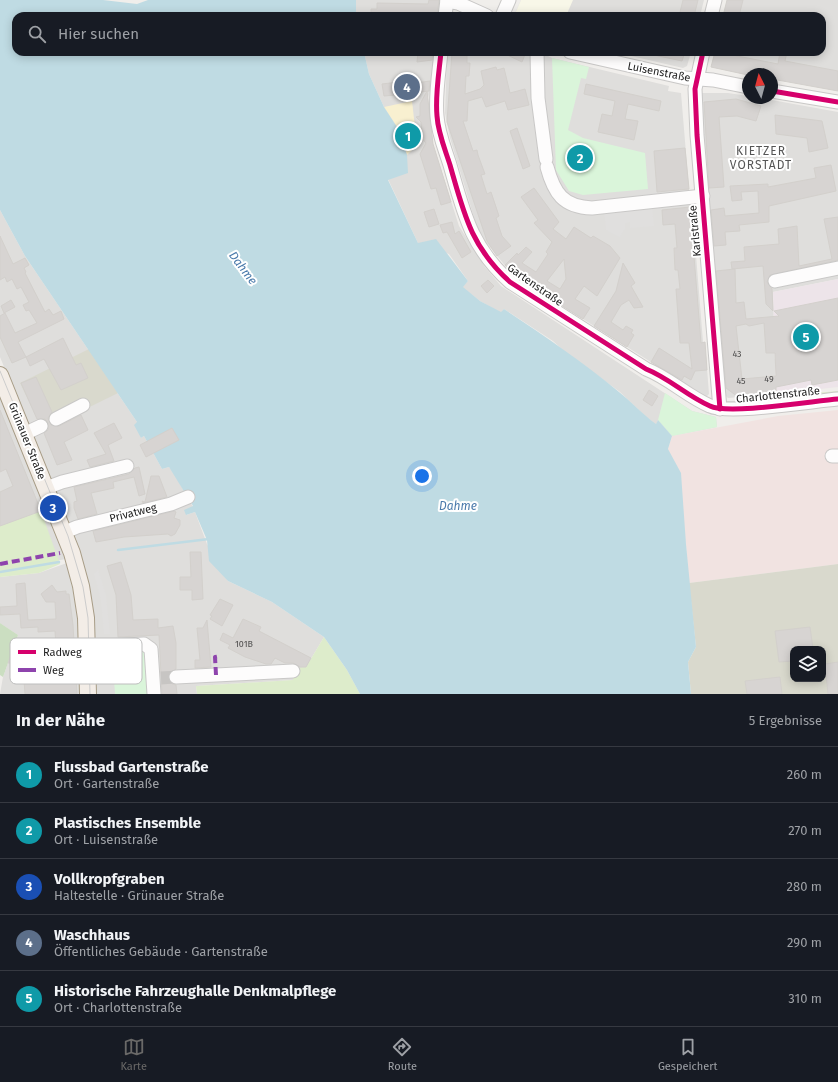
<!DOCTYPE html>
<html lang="de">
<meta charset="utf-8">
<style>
body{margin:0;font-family:"Fira Sans",sans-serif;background:#242831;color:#f1f3f6}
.controls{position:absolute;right:12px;bottom:12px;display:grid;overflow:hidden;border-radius:8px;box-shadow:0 2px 10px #0003}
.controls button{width:36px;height:36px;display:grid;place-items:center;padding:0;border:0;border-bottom:1px solid #363941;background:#171b24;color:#f1f3f6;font:20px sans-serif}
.compass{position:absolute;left:742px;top:68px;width:36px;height:36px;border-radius:50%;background:#171b24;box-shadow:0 2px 10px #0003;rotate:354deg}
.you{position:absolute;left:422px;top:476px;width:14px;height:14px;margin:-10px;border:3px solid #fff;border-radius:50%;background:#1a73e8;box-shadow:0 0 0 6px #1a73e833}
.badge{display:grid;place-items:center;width:26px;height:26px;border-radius:50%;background:#6a6968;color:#fff;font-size:13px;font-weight:700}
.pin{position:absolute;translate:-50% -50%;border:2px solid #fff;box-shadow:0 1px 4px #0006}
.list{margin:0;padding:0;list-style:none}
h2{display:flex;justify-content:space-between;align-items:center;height:52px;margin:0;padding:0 16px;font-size:17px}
h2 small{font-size:13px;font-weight:400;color:#9ea1a6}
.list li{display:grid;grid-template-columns:26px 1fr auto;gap:12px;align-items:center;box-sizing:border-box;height:56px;padding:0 16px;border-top:1px solid #363941}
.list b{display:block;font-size:15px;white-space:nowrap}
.list p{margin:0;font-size:13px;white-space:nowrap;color:#9ea1a6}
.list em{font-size:13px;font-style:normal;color:#9ea1a6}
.icon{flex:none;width:22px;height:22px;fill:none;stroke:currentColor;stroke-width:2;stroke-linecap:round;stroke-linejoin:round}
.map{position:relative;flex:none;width:838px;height:694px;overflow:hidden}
.search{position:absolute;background:#171b24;box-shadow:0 2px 10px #0003;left:12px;right:12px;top:12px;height:44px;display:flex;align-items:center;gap:10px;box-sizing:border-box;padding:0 14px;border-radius:12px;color:#9ea1a6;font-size:15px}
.sheet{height:332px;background:#171b24}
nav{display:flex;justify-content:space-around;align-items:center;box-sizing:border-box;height:56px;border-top:1px solid #363941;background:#171b24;font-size:11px;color:#9ea1a6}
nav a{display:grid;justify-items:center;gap:2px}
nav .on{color:#6a6968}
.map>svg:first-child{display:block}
.residential{fill:#dfdedc}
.commercial{fill:#f1e3e1}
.industrial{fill:#ede4e9}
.education{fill:#f8f7e8}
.construction{fill:#d9d9cd;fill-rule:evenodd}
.grass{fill:#ddeccb}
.forest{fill:#cbdec1}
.sand{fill:#f8f0d0}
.park{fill:#daf5da}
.parking{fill:#e0dfde}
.water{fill:#bfdbe3}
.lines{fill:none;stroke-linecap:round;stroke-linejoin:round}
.stream{stroke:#bfdbe3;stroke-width:2.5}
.building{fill:#d7d4d2;stroke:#d3d0cc;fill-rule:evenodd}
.minor-tunnel{stroke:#c7c5c3;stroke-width:13;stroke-dasharray:13 6;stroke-linecap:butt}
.minor-casing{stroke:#c9c8c7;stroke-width:15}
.major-casing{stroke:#a79c86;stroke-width:18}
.minor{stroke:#fdfcfc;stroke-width:13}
.major{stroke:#f3ede7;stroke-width:16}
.tram{stroke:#ccc;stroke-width:1}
.quiet{stroke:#8e44ad;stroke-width:4;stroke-dasharray:8 4;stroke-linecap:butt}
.cycleway-casing{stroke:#fff;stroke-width:8}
.cycleway{stroke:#d6006c;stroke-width:5}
.labels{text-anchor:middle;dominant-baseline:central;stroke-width:4;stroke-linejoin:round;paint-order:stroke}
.number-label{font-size:9px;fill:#4f4e4e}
.street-label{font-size:11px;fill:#222;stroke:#fff}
.neighbourhood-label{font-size:12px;letter-spacing:1px;fill:#555;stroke:#fff}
.water-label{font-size:12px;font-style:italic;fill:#4a7aab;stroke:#fff}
.key{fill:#fff;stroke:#bdbdbd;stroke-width:1}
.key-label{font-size:11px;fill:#222}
</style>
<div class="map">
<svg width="838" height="694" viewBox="0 0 838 694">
<rect width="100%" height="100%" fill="#f0eeeb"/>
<g class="residential">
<path d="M356 0H442L439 16H356Z"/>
<path d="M521 0H704L700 16H514Z"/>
<path d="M727 0H838V91L772 79V74L748 75 711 67 715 52H822V16H723Z"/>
<path d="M364 52H435L433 90 430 91 428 98 433 144 459 226 485 267 501 286 692 411 716 417 717 427 672 436 658 420 656 425 645 416 620 392 565 352 553 341 504 309 501 313 480 301 462 287 468 281 449 254 418 243 388 179 397 127 384 107 369 74Z"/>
<path d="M447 52H540L552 58 669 86 668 91 681 93 689 189 692 205 703 342H705L709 394 706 397 512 274 479 234 450 138 445 113Z"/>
<path d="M614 52H691L687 66 683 68Z"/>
<path d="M701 93H728L748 96V98H760L838 112V279L773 292 776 394 728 398 725 395Z"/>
<path d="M0 210 25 256 137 422 141 438 144 436 162 469 169 467 175 475 193 507 186 515 195 512 207 544 228 581 272 602 324 637 306 667 293 680 196 686 197 694H93L97 641 95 637 89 593 78 546 0 357Z"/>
<path d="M0 395 66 559 0 571Z"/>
<path d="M67 563 78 616 82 694H0L3 677 18 635 0 623V577L39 573Z"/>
</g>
<path class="commercial" d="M838 410V564L689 583 686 544 668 449 672 436 778 416Z"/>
<path class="industrial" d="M838 279V387L776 394 773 292Z"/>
<path class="education" d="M521 0H573L566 16H514Z"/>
<g class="construction">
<path d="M89 349 118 393 43 430 20 383Z"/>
<path d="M838 564V694H691L688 662 696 647 689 583ZM793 649H823V679H793Z"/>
</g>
<g class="grass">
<path d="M838 391V398L738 403V400Z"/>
<path d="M41 511 60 564 39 573 0 577V526Z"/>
<path d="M324 637 347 670 360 694H197L196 686 293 680V668L306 667Z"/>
</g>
<path class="forest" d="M0 623 18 635 3 677 0 675Z"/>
<path class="sand" d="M412 101 417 145 407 155 397 127 384 107Z"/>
<g class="park">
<path d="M552 58 589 67 586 79 581 78 568 130 583 138 645 153 648 189 583 195 569 191 556 170Z"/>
<path d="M665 393 692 411 716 417 717 427 672 436 658 420Z"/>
<path d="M140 648 146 651 149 694H115L112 649Z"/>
</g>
<g class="parking">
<path d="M652 207 654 226 630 228V222L625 223V229L620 237 606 230 604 213Z"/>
<path d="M98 569 106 595 110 634H104L101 601 94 574Z"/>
</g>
<path class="water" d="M0 0H103L137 4 148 0H356V16H16V52H364L369 74 384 107 397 127 407 155 408 173 388 180 418 243 436 239 468 281 463 287 480 301 501 312 504 309C543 335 583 362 619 392 632 402 643 415 656 424L658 420 672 436 668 449 681 473 686 544 696 647 688 662 691 694H360L347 670 324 637 272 602 228 581 209 561 207 540 195 512 186 515 184 510 193 506 169 467 162 469 144 436 141 438 134 425 137 422 25 256 0 210Z"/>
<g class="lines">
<g class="stream">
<path d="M118 550 209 539"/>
<path d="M0 572 59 562"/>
</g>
</g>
<g class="building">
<path d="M429 0H439L437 16H371V9H377V3L428 4Z"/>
<path d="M683 0H698L694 16H679Z"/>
<path d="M727 0H743L739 16H723Z"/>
<path d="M418 52H433L432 60 417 62Z"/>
<path d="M452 52H467V63H470L469 76H466L465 94 480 89 484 85 481 71 496 67 497 70 504 68 510 93 525 89 529 105 508 110 505 101 486 107 482 97 468 101 467 121H463L473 151 477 150 478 155 485 174 481 175 487 194 491 192 499 216 496 218 502 236 511 246 497 256 487 241 447 122Z"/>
<path d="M501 52H526L522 62Z"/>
<path d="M654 52H685L682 61 654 55Z"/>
<path d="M715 52H727V54L778 64 780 52H787L785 61 838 71V91L772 79V74L748 75 711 67Z"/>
<path d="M416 80V83L430 81 429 91 404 94V97H396V95L384 96 382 84Z"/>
<path d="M586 84 661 101 659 111 628 104 625 119 638 121 634 140 598 132 602 114 612 116 615 101 584 94Z"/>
<path d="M427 91 433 144 451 202 441 205 436 188 431 189 420 154 426 143 418 134H422L421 122 416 117 420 116V104Z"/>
<path d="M736 99 761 106 756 121 737 116 719 117 724 187 709 188 704 102Z"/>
<path d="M775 115 822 121 828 148 809 152 807 138 776 134Z"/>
<path d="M517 128 530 166 523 169 510 131Z"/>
<path d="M685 148 689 189 657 192 654 151Z"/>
<path d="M831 165 836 191 769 206V222L739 225 740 231 725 232 726 245 714 246 711 210 724 208 725 216 759 213 758 191 741 192 742 200 732 201 730 186 768 184V187L816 178 814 168Z"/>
<path d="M534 188 559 222 553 229 566 239 574 227 591 238 593 236 610 246 620 258 597 296 584 286 575 299 590 308 583 319 515 276 505 265 517 253 518 255 526 247 532 252 522 263 536 272 548 254 546 252 552 242 534 223 538 220 521 197ZM564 259 566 279 560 289 547 281Z"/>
<path d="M690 207 701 343 705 342 707 370 695 371 691 380 684 376 682 380 651 362 659 348 692 369 689 343H680L676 289H680L678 270H675L674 248H677L675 224 663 225 662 210Z"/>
<path d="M434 209 439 224 429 227 424 212Z"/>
<path d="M838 217V260L770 275 767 282 772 289 773 311 766 304 763 266 732 269 731 262 745 261 744 247 779 244 778 229 797 226 799 266 832 259 824 219Z"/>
<path d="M452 222 455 234 459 231 471 252 462 258 447 232 443 233 440 225Z"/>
<path d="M0 236 13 264 25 258 29 265 24 268 26 272 25 273 45 312 49 309 53 315 61 311 64 319 18 342 26 357 12 363 0 337V316L5 313 15 333 37 323 29 310 26 311 23 305 29 302 21 287 17 289 12 279 7 282 5 277 0 280Z"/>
<path d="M623 263 635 283 631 286 643 307 634 308 629 300 621 305 611 322 623 330 626 326 633 330 631 333 634 335 627 347 594 326 616 291Z"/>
<path d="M735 269 736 303 744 302 746 319 779 316 774 311 838 298V380L812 385 811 380 776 387V394L738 397 726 388 716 271ZM764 323 766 353H775L776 376 742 379 736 326 746 324 749 326Z"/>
<path d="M488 280 494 286 487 293 481 286Z"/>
<path d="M11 300 15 307 4 313 1 306Z"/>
<path d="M63 338 76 365 81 363 88 378 61 390 44 359 30 366 26 357Z"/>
<path d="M36 377 52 412 48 418 51 425 59 426 81 415 88 430 64 442 72 460 57 465 44 433 48 430V423L45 419H37L21 383Z"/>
<path d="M649 390 658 396 652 406 643 400Z"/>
<path d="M0 410 41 511 0 526V492L13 486 6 469 0 472Z"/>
<path d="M114 423 122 438 108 445 114 461 90 467 87 460 106 454 94 433Z"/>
<path d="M172 428 179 440 146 457 140 445Z"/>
<path d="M139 467 145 494 139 496 134 477 113 482 114 488 91 493 97 514 78 519 74 508V502L77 501 74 487 129 474 135 468Z"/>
<path d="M151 476H159L167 497 143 503 142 501 145 502Z"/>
<path d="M174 511 176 512 174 518 180 520V525L175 534 171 536 168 534 124 537 96 542 93 531Z"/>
<path d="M190 552H201L203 599 192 600V590H180V577H191Z"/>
<path d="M121 562 131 595 133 620 158 619V628L173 626 176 643V669L169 673 168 678 172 684 176 685 177 694H162L159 635 118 637 116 595 107 566Z"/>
<path d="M25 583 28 620 56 619 55 602H46L41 594 52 585 57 592 66 591V594H69L73 625 77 694H25L24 680 15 681V663H8L11 655 28 654V648L56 646 55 631 38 632V627L21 628 20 614 0 615V607L17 606 16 584Z"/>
<path d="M220 599 233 605 222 626 210 619 212 616 210 615Z"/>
<path d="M243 619 261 627 259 631 311 658 306 667H300L293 663H285L275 658 271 664H266L245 657 228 648 230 645 220 640 223 633 233 638Z"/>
<path d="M207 620 211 667 195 668V660H200L197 628H203Z"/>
<path d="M810 627 813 649H793V661L779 662 775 631Z"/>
<path d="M838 662V694H828L825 664Z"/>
<path d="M780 677 782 694H747L745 681Z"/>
</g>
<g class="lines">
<path class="minor-tunnel" d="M161 678 176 677"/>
<g class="minor-casing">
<g id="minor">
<path d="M447 1 458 3 487 16"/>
<path d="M445 16 447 0"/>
<path d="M502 16 509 0"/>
<path d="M711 16 715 0"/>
<path d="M441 52C439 73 435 95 437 116 438 133 445 149 450 165 464 214 471 247 510 282L646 369C669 378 687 396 710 406 728 415 813 401 838 399"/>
<path d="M537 52 538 98 546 159"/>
<path d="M570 52 685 78 713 80 748 87"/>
<path d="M703 52 695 89 697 135 720 409"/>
<path d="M772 91 838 102"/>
<path d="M547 167C554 193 563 207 592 208L703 196"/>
<path d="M775 281 838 268"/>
<path d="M56 419 83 405"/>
<path d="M24 434 41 426"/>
<path d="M832 456H838"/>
<path d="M46 488 62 482 127 466"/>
<path d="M65 532 77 527 171 504 188 497"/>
<path d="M87 647 144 644 151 649 154 694"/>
<path d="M176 677 293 671"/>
</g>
</g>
<g class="major-casing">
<path id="major" d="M0 375 72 553 81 586 86 618 88 694"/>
</g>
<use href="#minor" class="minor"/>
<use href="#major" class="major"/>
<path class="tram" d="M0 371 68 536 83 587 88 618 90 694"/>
<g class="quiet">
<path d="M0 564 60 553"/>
<path d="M216 675 215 657 220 656"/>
</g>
<g class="cycleway-casing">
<g id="cycleway">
<path d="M441 52C439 73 435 95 437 116 438 133 445 149 450 165 464 214 471 247 510 282L646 369C669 378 687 396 710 406 728 415 813 401 838 399"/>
<path d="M703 52 695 89 697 135 720 409"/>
<path d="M772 91 838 102"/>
</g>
</g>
<use href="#cycleway" class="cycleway"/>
</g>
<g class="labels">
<g class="number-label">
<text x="737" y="354">43</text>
<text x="769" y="379">49</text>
<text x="741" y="381">45</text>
<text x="244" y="644">101B</text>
</g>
<g class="street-label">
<text transform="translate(659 72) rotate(11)">Luisenstraße</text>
<text transform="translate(695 231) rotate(-95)">Karlstraße</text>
<text transform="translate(535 285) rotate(35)">Gartenstraße</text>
<text transform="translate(778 395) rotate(-6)">Charlottenstraße</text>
<text transform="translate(27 441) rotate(68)">Grünauer Straße</text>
<text transform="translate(133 513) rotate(-14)">Privatweg</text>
</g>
<g class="neighbourhood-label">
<text x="761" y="151">KIETZER<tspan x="761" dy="14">VORSTADT</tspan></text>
</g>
<g class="water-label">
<text transform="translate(243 268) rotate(53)">Dahme</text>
<text x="458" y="506">Dahme</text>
</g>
</g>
<rect x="10" y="638" width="132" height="46" rx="6" class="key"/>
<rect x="18" y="650" width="18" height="4" fill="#d6006c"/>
<rect x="18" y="668" width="18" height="4" fill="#8e44ad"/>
<g class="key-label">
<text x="43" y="656">Radweg</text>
<text x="43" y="674">Weg</text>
</g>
</svg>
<div class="controls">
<button><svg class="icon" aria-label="layers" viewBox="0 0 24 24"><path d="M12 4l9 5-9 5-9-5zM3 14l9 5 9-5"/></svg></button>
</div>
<svg class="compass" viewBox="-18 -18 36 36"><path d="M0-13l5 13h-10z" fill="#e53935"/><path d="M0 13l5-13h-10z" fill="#9ea1a6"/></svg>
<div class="you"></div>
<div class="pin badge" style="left:408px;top:136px;background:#0f9aa8">1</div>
<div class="pin badge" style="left:580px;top:158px;background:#0f9aa8">2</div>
<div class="pin badge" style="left:53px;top:508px;background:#1a4fb4">3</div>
<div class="pin badge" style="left:407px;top:87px;background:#5c6f8a">4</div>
<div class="pin badge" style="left:806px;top:337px;background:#0f9aa8">5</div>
<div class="search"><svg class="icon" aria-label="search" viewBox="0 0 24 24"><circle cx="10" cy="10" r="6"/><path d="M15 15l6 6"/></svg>Hier suchen</div>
</div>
<section class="sheet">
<h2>In der Nähe<small>5 Ergebnisse</small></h2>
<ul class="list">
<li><span class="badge" style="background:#0f9aa8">1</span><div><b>Flussbad Gartenstraße</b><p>Ort · Gartenstraße</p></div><em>260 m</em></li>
<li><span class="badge" style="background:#0f9aa8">2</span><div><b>Plastisches Ensemble</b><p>Ort · Luisenstraße</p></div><em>270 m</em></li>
<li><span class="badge" style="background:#1a4fb4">3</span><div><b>Vollkropfgraben</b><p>Haltestelle · Grünauer Straße</p></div><em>280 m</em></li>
<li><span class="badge" style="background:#5c6f8a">4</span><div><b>Waschhaus</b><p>Öffentliches Gebäude · Gartenstraße</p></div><em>290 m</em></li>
<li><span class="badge" style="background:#0f9aa8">5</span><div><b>Historische Fahrzeughalle Denkmalpflege</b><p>Ort · Charlottenstraße</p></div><em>310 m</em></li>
</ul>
</section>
<nav>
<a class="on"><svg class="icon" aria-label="map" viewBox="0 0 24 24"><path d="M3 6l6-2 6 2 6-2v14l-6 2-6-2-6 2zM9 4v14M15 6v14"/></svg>Karte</a>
<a><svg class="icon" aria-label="directions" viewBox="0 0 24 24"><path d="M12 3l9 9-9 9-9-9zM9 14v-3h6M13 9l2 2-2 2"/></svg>Route</a>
<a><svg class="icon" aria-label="saved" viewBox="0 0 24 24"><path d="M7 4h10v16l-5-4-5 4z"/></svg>Gespeichert</a>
</nav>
